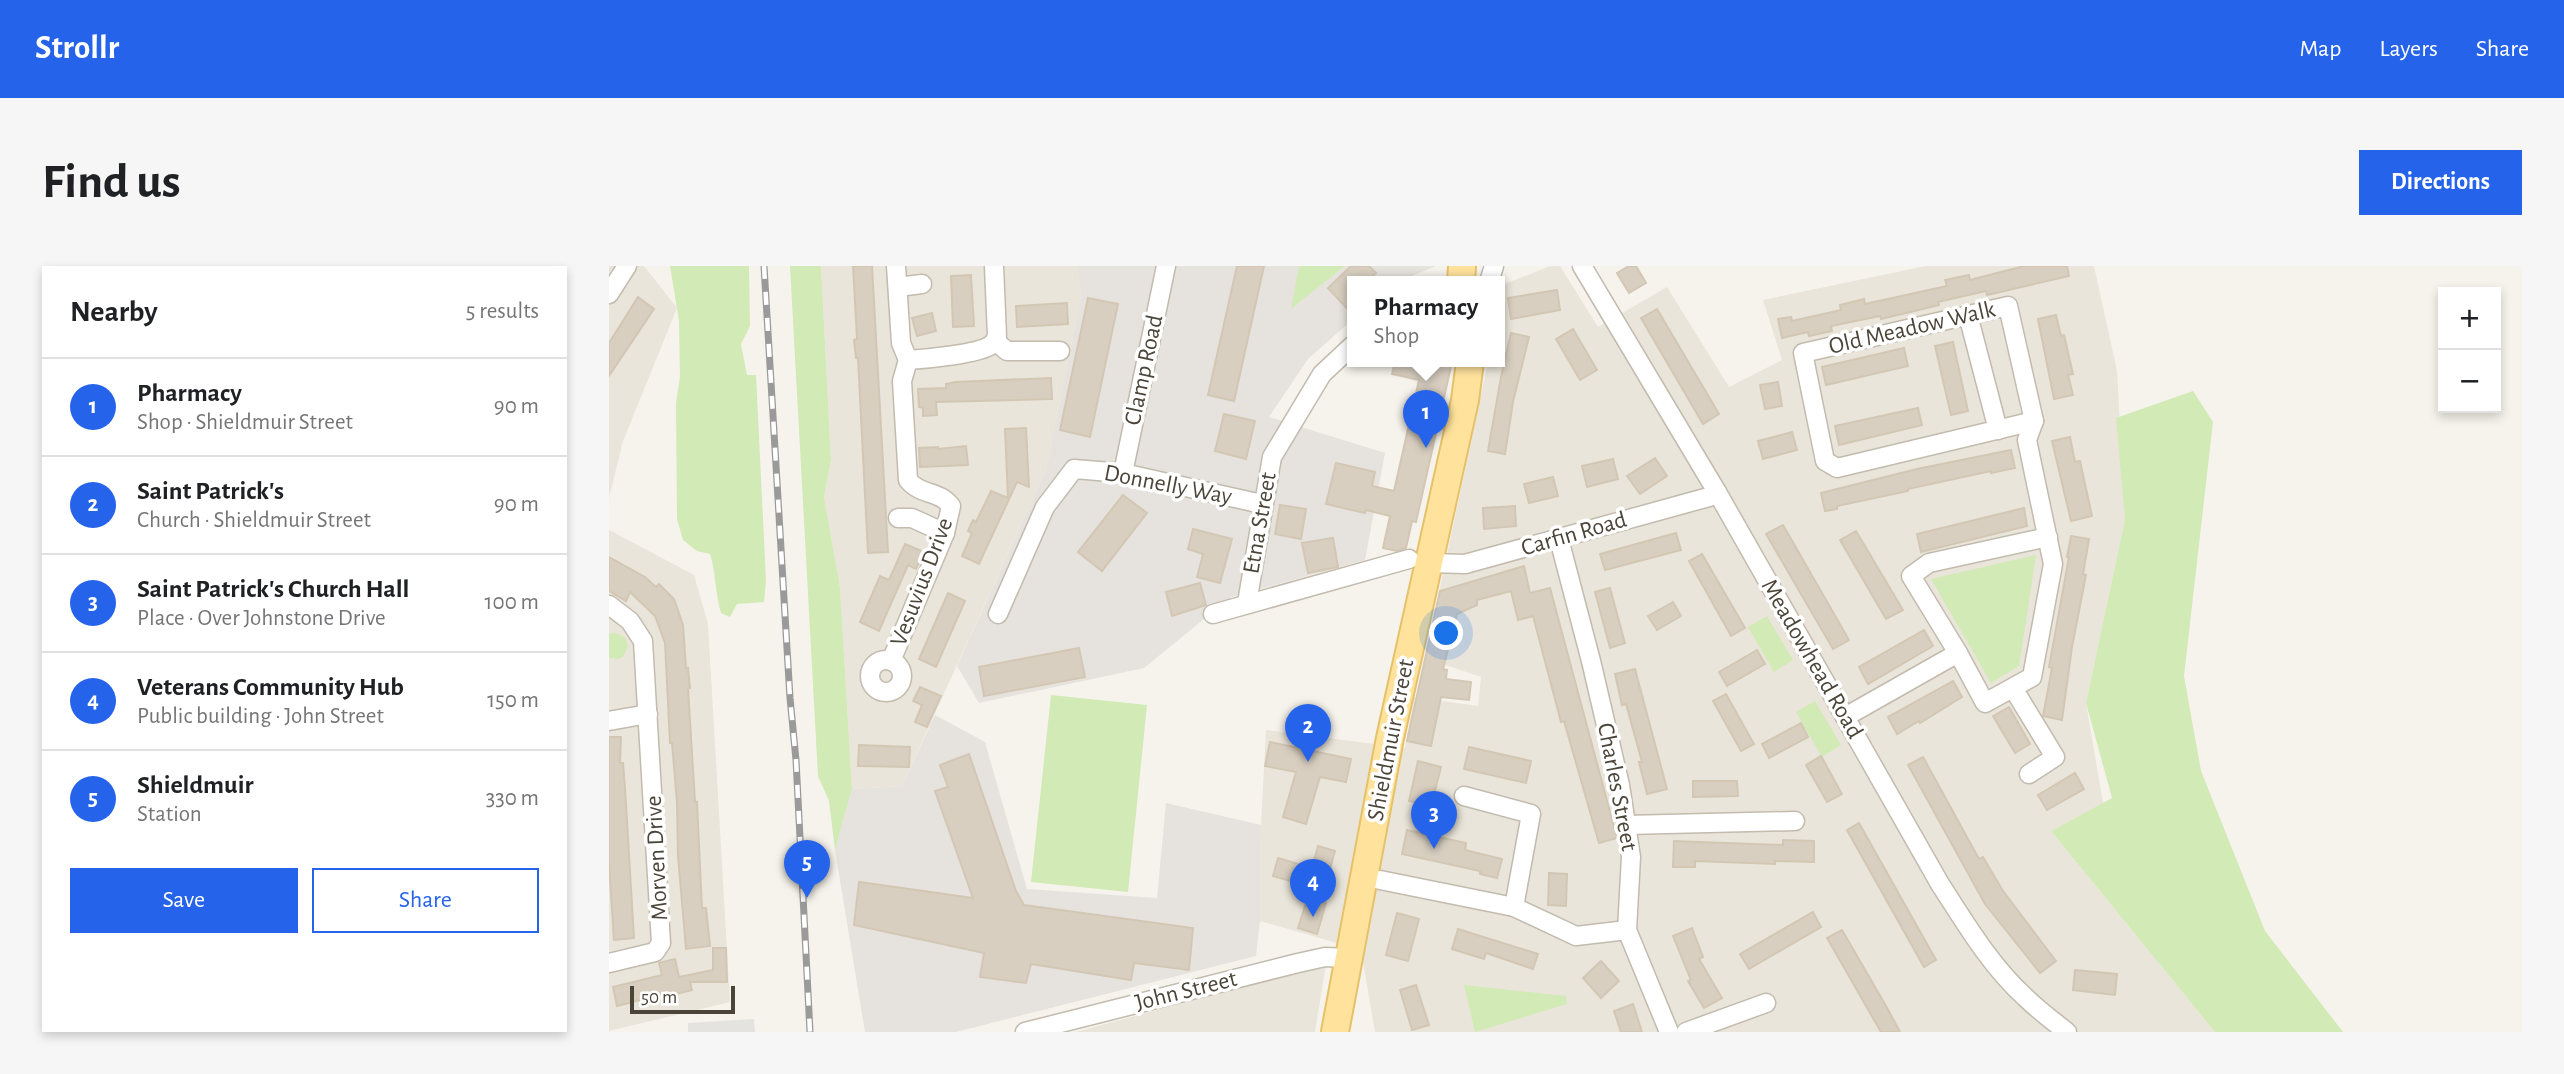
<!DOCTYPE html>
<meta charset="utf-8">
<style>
body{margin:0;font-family:"Alegreya Sans",sans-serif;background:#f6f6f6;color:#202124}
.controls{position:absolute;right:21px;top:21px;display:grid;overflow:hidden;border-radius:0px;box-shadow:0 4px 10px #0003}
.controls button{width:63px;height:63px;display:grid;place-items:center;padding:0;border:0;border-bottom:2px solid #e0e0e0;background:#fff;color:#202124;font:35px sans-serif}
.scale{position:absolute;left:21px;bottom:18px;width:105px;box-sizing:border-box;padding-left:7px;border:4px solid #4b4439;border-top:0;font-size:19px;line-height:24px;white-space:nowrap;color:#4b4439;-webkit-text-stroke:5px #fff;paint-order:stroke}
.you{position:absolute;left:838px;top:368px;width:24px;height:24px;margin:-18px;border:5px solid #fff;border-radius:50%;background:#1a73e8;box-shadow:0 0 0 10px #1a73e833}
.badge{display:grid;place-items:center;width:46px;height:46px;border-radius:50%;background:#2563eb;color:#fff;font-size:23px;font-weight:700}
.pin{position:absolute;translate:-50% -58px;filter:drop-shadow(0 2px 4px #0008)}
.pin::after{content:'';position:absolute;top:37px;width:24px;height:21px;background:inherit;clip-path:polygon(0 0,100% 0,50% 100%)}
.popup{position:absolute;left:738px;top:10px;width:158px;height:91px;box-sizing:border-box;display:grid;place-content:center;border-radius:0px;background:#fff;filter:drop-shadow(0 2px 5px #0005);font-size:23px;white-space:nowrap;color:#757577}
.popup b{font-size:26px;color:#202124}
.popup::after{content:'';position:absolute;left:50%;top:100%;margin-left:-14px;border:14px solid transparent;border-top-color:#fff}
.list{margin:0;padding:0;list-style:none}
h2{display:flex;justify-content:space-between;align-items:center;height:91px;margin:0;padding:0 28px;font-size:30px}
h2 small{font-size:23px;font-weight:400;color:#757577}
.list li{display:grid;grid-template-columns:46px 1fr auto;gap:21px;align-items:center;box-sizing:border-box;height:98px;padding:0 28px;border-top:2px solid #e0e0e0}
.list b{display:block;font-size:26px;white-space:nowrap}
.list p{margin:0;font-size:23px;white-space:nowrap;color:#757577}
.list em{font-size:23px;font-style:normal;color:#757577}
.actions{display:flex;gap:14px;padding:21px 28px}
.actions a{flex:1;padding:16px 0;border:2px solid #2563eb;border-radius:0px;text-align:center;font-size:24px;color:#2563eb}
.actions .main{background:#2563eb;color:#fff}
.map{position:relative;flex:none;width:1913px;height:766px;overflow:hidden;border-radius:0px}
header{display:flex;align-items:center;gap:42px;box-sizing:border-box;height:98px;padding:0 35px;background:#2563eb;color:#fff}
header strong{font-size:33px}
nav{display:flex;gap:38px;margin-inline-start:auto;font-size:24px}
.intro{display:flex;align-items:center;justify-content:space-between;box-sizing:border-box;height:168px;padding:0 42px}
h1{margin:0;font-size:49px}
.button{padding:18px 32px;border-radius:0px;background:#2563eb;color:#fff;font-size:24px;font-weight:700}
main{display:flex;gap:42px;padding:0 42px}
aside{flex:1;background:#fff;border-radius:0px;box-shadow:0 4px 10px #0003}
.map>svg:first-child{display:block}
.residential{fill:#eae5da}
.industrial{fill:#e6e2dd}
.green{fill:#d2eab5}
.parking{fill:#e5e3e0}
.building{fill:#d8cfc1;stroke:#d3c7b4;stroke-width:2}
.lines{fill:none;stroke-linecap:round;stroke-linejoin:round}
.street-casing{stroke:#c2bbae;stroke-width:21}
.primary-casing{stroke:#e6c16a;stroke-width:30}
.street{stroke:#fff;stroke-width:18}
.primary{stroke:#ffe39c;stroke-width:26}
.rail-casing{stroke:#9a9a9a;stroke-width:7}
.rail{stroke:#fff;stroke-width:4.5;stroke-dasharray:13;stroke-linecap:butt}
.labels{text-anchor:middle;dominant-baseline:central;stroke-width:7;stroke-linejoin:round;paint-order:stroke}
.street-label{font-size:24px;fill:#4b4439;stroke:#fff}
</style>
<header>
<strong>Strollr</strong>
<nav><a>Map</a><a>Layers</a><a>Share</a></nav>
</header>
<div class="intro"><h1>Find us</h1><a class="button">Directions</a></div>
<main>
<aside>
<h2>Nearby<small>5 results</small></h2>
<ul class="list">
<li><span class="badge">1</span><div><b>Pharmacy</b><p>Shop · Shieldmuir Street</p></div><em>90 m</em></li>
<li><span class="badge">2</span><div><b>Saint Patrick's</b><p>Church · Shieldmuir Street</p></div><em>90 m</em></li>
<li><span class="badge">3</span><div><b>Saint Patrick's Church Hall</b><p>Place · Over Johnstone Drive</p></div><em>100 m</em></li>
<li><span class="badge">4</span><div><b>Veterans Community Hub</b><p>Public building · John Street</p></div><em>150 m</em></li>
<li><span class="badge">5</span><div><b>Shieldmuir</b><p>Station</p></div><em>330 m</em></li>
</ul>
<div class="actions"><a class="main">Save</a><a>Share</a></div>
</aside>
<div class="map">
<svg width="1913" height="766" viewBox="0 0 1913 766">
<rect width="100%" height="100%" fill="#f6f3ec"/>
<g class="residential">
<path d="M0 0H35L68 42 14 175 0 232Z"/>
<path d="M212 0H468L472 30 437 203 293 520 243 523 231 321 215 231 222 194Z"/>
<path d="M941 0H951L989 61 1058 21 1120 121 1173 94 1154 34 1317 0H1485L1508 105 1516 253 1477 437 1494 537 1442 565 1606 766H766L752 684 651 655 652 559 657 464 796 482 805 431 869 440 872 411 816 392 879 96H890L891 42 896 18Z"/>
<path d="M0 264 85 309 99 358 121 736 0 765Z"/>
<path d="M717 698 706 766H467Z"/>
</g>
<g class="industrial">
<path d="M468 0H690L683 42 736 0H827L788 16H744L743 54 699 93 660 151 776 187 756 294 622 331 535 402 370 437 348 400 437 203 472 30Z"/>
<path d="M326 449 376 476 418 623 548 632 557 537 652 559 651 655 647 690 347 766H256L226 584 243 523 293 520Z"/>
</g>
<g class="green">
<path d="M61 0H140L141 60 132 78 138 109H147L157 314 155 336 128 338 121 351 112 347C106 327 107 307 101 288L88 285 74 274 68 253 67 137 71 111 70 55Z"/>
<path d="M181 0H212L222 194 215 231 231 321 243 523 226 584 220 535 209 510Z"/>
<path d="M690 0H736L682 43Z"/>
<path d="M1584 125 1604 156 1575 410 1592 505 1656 665 1734 766H1606L1442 565 1503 532 1477 437 1516 253 1507 152Z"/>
<path d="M1427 289 1410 400 1382 417 1322 313Z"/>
<path d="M1158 350 1184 394 1165 406 1139 361Z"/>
<path d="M6 367 16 371 19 381 14 391 9 393 0 392V368Z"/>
<path d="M442 429 538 439 519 626 422 616Z"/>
<path d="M1206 435 1232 479 1213 491 1187 446Z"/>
<path d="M855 719 957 730 958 738 866 766Z"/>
</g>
<path class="parking" d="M145 753 146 766H79V757Z"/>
<g class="building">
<path d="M244 0H263L279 286 259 287 249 92H247L245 74 248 73Z"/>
<path d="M628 0H655L625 135 599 129Z"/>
<path d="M742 0H760L767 7 757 16H744V49L719 22Z"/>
<path d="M1020 0H1027L1037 17 1020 27 1008 7Z"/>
<path d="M1415 0H1458L1460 10 1378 29 1377 25 1329 36 1330 39 1272 53 1271 50 1222 60 1223 65 1200 70 1199 66 1173 72 1169 53 1182 51 1183 55 1232 44 1231 39 1255 33 1256 38 1338 20 1336 14 1360 9 1361 14Z"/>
<path d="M362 9 365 60 344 61 342 10Z"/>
<path d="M948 24 951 44 902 53 899 32Z"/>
<path d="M29 31 45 43 0 110V77Z"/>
<path d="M479 32 509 38 481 171 451 164Z"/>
<path d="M458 37 459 58 408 61 407 40Z"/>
<path d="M1048 43 1110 148 1094 158 1032 52Z"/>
<path d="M323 47 327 65 308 70 303 52Z"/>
<path d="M1447 49 1452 70 1455 69 1464 108 1459 109 1464 129 1445 133 1429 53Z"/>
<path d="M964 63 988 104 971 114 947 73Z"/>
<path d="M902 67 920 71 904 136 896 188 879 185 892 111Z"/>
<path d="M1344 76 1359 145 1342 149 1326 80Z"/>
<path d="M1295 82 1299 100 1217 119 1213 101Z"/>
<path d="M786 96H843L807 256 803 255 797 282 788 285 774 282 781 250 757 244 756 247 717 238 727 197 766 206 763 220 785 225 810 114 783 108Z"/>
<path d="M442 112 443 133 327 136 328 149 314 150V142L310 141 309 123 337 122V118L346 116Z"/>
<path d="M1169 116 1173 140 1156 143 1151 119Z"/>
<path d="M1309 142 1313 159 1230 179 1226 160Z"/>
<path d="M615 148 646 155 637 193 606 185Z"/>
<path d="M417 162 420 221 408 216 370 298 353 290 363 267 359 265 364 254 367 256 382 225 399 232 396 163Z"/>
<path d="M1183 166 1188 184 1154 193 1149 175Z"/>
<path d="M1461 171 1466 196 1471 195 1483 250 1462 255 1443 175Z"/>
<path d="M357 180 359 199 311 201 310 182 329 181V183Z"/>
<path d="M1402 184 1406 202 1382 207V205L1299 223V225L1228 240V243L1216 245 1212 227 1308 203Z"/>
<path d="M1046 192 1058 210 1031 228 1018 210Z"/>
<path d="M1004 193 1009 213 978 221 973 200Z"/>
<path d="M944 211 949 230 920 237 915 218Z"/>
<path d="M514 229 538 247 493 305 469 286Z"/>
<path d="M671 239 697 243 692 273 666 268Z"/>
<path d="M906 240 907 260 875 263 874 242Z"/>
<path d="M1415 242 1418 260 1312 286 1308 268Z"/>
<path d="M1174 259 1240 374 1224 383 1157 268Z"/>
<path d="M584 263 623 273 611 317 588 311 594 288 579 283Z"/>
<path d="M1247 265 1294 344 1277 353 1231 274Z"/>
<path d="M1067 267 1072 284 996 304 991 288Z"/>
<path d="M1462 270 1480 273 1474 308 1477 309 1463 381 1453 454 1434 450 1443 402 1440 401 1460 291H1458Z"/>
<path d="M724 272 729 301 699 307 693 277Z"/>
<path d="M296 278 315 286 307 303 299 299 270 365 251 356 271 310 280 314Z"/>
<path d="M1093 288 1136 362 1122 370 1080 295Z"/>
<path d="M0 291 36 311 47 321 50 318 65 333 74 359 77 402H79L81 422H79L86 536H88L93 642H97L101 680 77 683 69 590 68 537 63 477H61L56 377 46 350 21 326 17 335 0 325Z"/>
<path d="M915 300 921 327 941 322 1008 572 990 577 955 455 952 456 924 350 909 354 902 325 868 334V339L848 348 834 403 838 404 837 413 862 416 860 434 832 431 822 480 798 475 831 325Z"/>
<path d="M591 317 597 339 563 350 557 326Z"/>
<path d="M1001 322 1016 377 1001 382 986 326Z"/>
<path d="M339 327 356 335 327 401 310 393Z"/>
<path d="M1064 336 1072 350 1048 364 1039 350Z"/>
<path d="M1315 364 1324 380 1259 418 1250 401Z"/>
<path d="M470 382 476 411 375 430 370 401Z"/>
<path d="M1148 384 1156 398 1118 420 1110 406Z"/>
<path d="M1026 403 1058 523 1038 528 1030 496H1033L1017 438 1013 439 1006 408Z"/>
<path d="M1344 415 1353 431 1311 457 1310 455 1288 468 1279 451Z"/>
<path d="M311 421 332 430 318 461 306 456 313 439 304 435Z"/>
<path d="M1117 428 1145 478 1132 485 1104 435Z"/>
<path d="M1400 441 1421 478 1406 487 1384 450Z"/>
<path d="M1192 457 1199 471 1160 492 1153 478Z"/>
<path d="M0 471H12L11 497H14L16 522 25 672 5 674 0 597Z"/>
<path d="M661 476 742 493 737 516 711 511 697 558 674 551 687 506 656 500Z"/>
<path d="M250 479 301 481 300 501 249 500Z"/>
<path d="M860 481 922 495 917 517 855 503Z"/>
<path d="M360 488 407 625 415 639 584 662 580 704 525 697 522 714 422 698 417 717 371 711 375 687 245 659 250 616 364 632 326 525 339 521 331 499Z"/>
<path d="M1212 490 1233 528 1218 536 1197 499Z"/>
<path d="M1314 491 1370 593 1374 591 1394 625 1447 695 1431 707 1376 638 1299 499Z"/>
<path d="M809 495 832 501 822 540 800 535Z"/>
<path d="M1466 507 1475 523 1438 544 1429 529Z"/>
<path d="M1084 515H1128L1129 530 1084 531Z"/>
<path d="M1250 557 1327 694 1315 701 1238 564Z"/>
<path d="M798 564 857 577 856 584 893 593 888 612 871 608V605L793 588Z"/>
<path d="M1174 574 1205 575V596L1166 595V598L1086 595V601H1064L1065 575 1174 579Z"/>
<path d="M709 580 726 585 712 635 717 637 708 668 689 662 702 621 664 610 669 592 703 602Z"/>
<path d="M940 607 958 608 957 640 939 639Z"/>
<path d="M1204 646 1212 661 1140 703 1131 688Z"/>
<path d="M788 647 810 653 799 695 777 689Z"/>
<path d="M1083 662 1094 691 1090 693 1113 732 1095 742 1079 715 1082 714 1064 670Z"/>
<path d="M849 663 929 688 924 703 877 687 875 693 843 683Z"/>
<path d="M1233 664 1277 740 1291 766H1272L1218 672Z"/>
<path d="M104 682H117L118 716H81L83 724 59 730 58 727 8 740 4 721 53 709 50 697 66 693 70 711 104 704Z"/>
<path d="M992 695 1010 715 992 732 974 712Z"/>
<path d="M1466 704 1508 708 1506 729 1464 724Z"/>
<path d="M807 719 820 759 803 764 791 724Z"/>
<path d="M1024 738 1033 766H1012L1005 745Z"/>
</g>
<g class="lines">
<g class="street-casing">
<g id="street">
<path d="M287 0 292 77 299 94"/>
<path d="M973 0 1108 226 1331 618C1357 658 1381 699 1416 731 1429 744 1444 755 1458 766"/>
<path d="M880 16 885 0"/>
<path d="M289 21 313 18"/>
<path d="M0 28 18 0"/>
<path d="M1399 40 1425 155 1228 202 1216 195 1194 87Z"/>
<path d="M1359 49 1389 164"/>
<path d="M386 75 398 85H451"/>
<path d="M514 207 557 0"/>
<path d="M289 252H303L336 267"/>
<path d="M950 273 982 395 1011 519 1022 591 1018 664 1060 766"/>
<path d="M820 297 856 298 1100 231 1108 226"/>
<path d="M638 337 663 191 713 108 744 79"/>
<path d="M0 339 21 355 34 375 52 677 46 686 0 697"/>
<path d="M389 348 436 241 465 203 514 207 653 238"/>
<path d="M604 348 800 293"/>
<path d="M1349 387 1302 310 1320 297 1439 271"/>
<circle cx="277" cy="410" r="16"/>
<path d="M282 395 336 267 342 240C330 224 312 230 299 214L293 115 299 94C316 93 370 88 382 79 386 76 386 74 388 70L385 0"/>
<path d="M1404 422 1446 491 1420 508"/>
<path d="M1236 451 1349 387 1376 437 1423 411 1444 298 1418 174 1425 155"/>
<path d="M0 455 39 448"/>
<path d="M855 530 922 548 905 641"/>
<path d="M1017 559 1186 555"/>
<path d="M771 614 905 641 967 670 1018 664"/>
<path d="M416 766 689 697 716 691 739 692"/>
<path d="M1077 766 1157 737"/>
</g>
</g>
<g class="primary-casing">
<g id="primary">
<path d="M852 16 853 0"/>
<path d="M726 766 781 472 856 134 861 96"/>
</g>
</g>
<use href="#street" class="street"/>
<use href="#primary" class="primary"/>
<g class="rail-casing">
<path id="rail" d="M155 0 181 432 187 494 201 766"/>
</g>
<use href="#rail" class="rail"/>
</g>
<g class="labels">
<g class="street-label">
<text transform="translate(1303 62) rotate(-13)">Old Meadow Walk</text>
<text transform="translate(535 104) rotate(-78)">Clamp Road</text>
<text transform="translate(559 219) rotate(11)">Donnelly Way</text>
<text transform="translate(651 257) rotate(-80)">Etna Street</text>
<text transform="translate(965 268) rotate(-16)">Carfin Road</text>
<text transform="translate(313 316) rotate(-69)">Vesuvius Drive</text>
<text transform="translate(1203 393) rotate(60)">Meadowhead Road</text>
<text transform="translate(782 474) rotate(-79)">Shieldmuir Street</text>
<text transform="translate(1008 521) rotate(79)">Charles Street</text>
<text transform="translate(48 592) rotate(-93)">Morven Drive</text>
<text transform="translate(577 725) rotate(-14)">John Street</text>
</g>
</g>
</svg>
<div class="controls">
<button>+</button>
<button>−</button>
</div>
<div class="scale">50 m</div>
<div class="you"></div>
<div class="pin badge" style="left:817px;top:182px">1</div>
<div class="popup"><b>Pharmacy</b>Shop</div>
<div class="pin badge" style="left:699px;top:496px">2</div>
<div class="pin badge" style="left:825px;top:583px">3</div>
<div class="pin badge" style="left:704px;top:651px">4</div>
<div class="pin badge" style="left:198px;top:632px">5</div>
</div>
</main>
